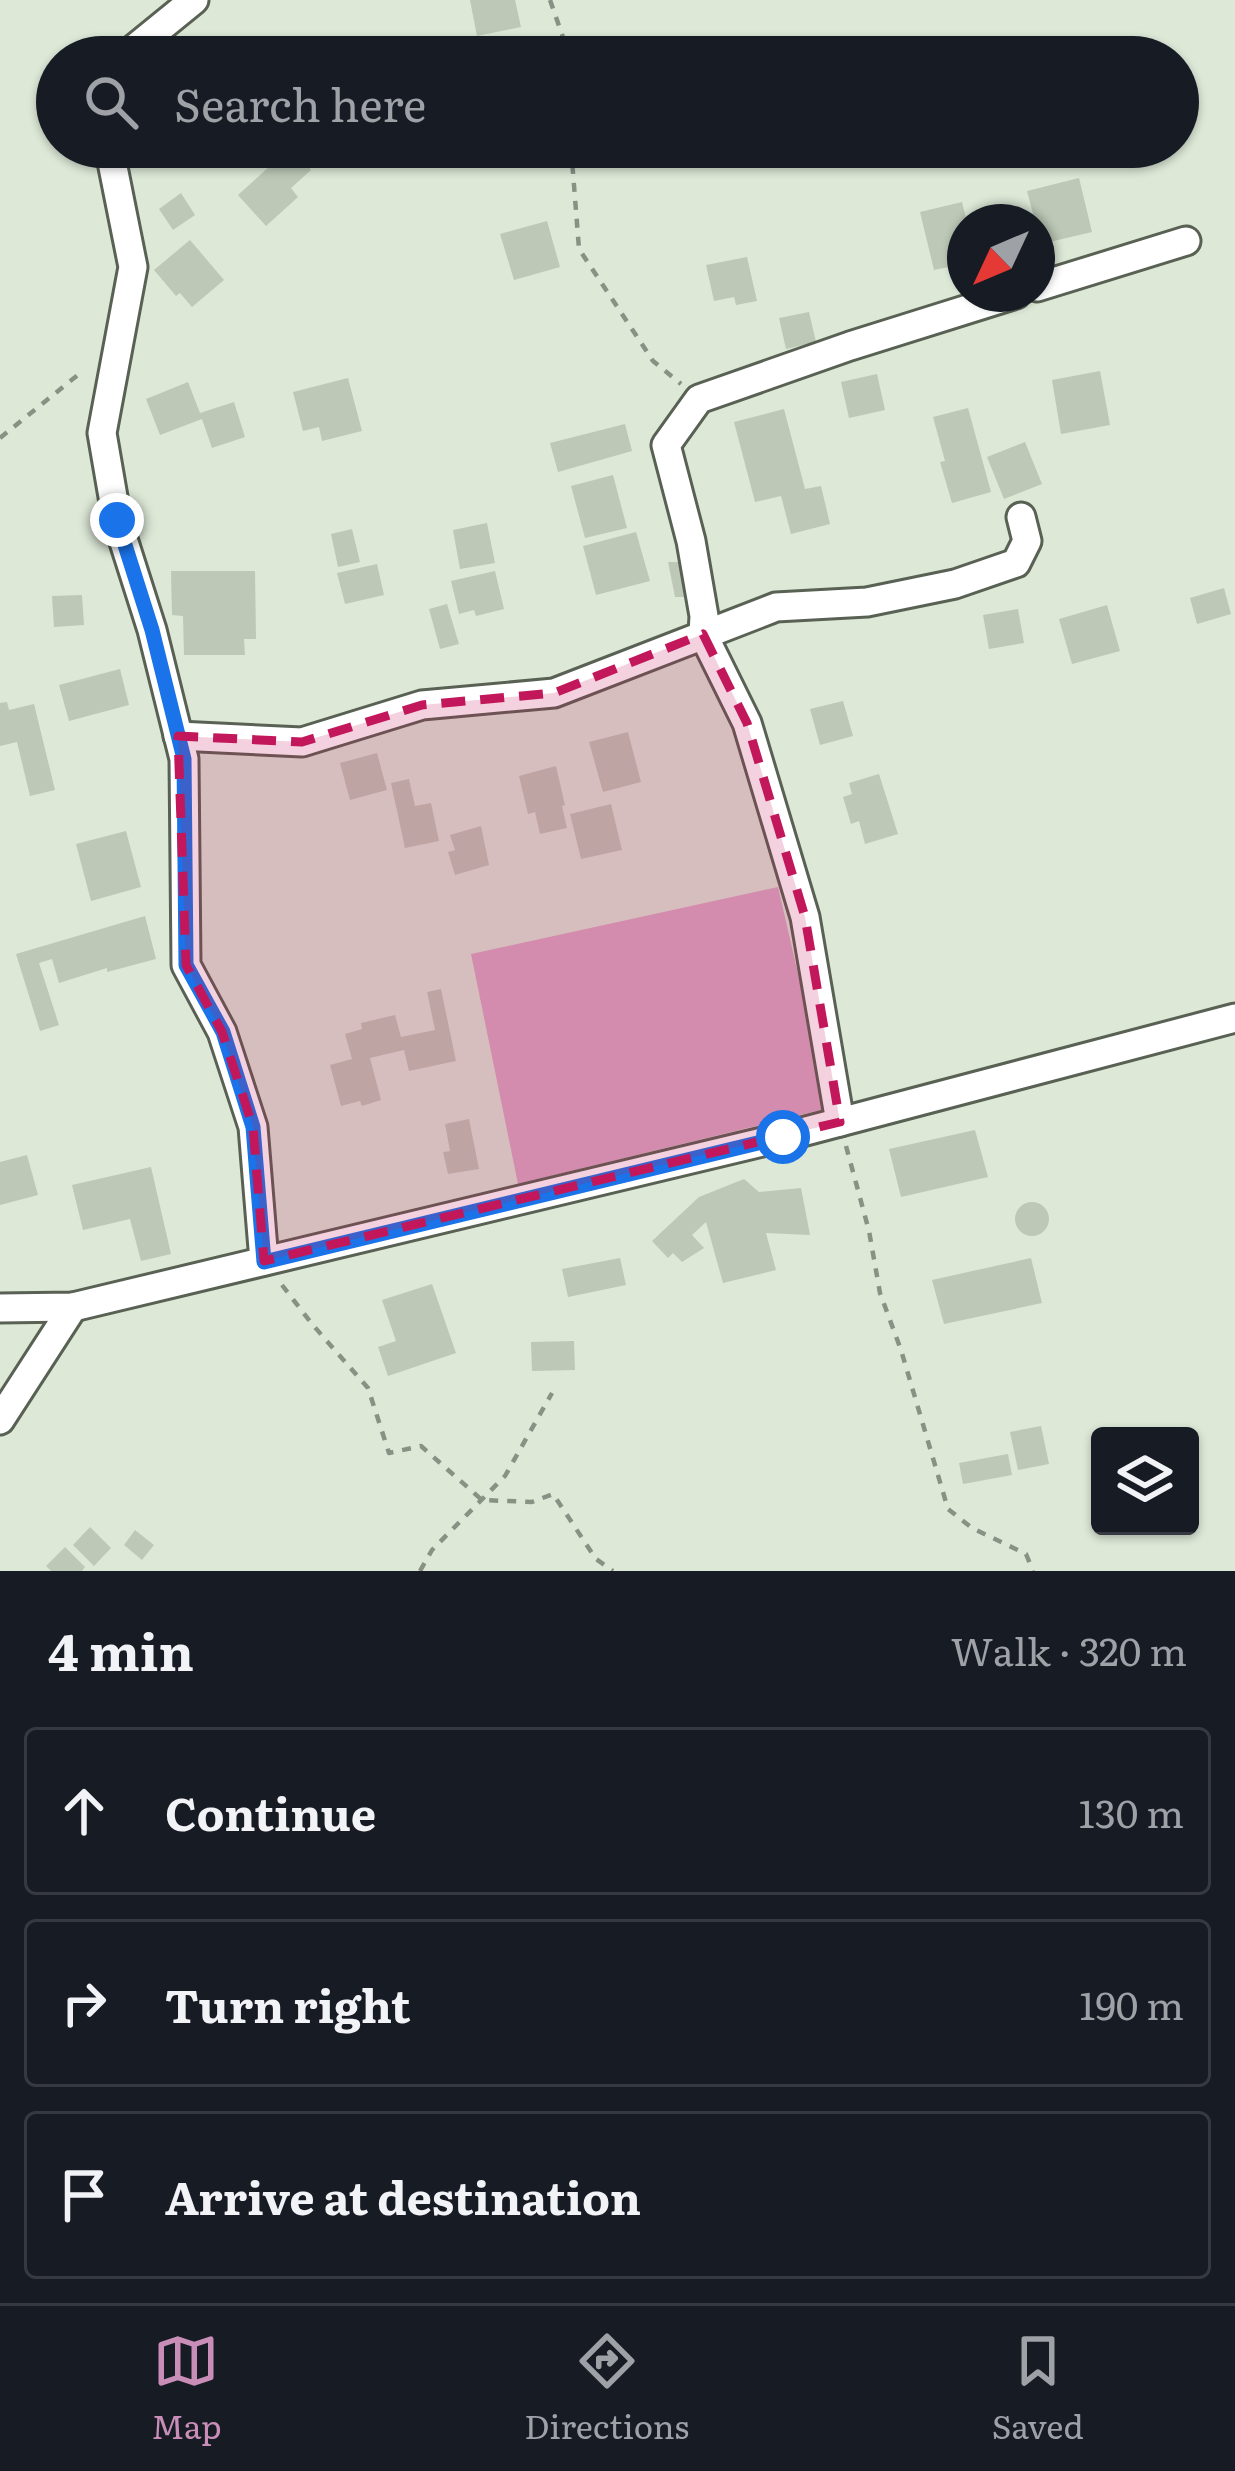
<!DOCTYPE html>
<meta charset="utf-8">
<style>
body{margin:0;font-family:Literata,serif;background:#20242c;color:#f1f3f6}
.controls{position:absolute;right:36px;bottom:36px;display:grid;overflow:hidden;border-radius:12px;box-shadow:0 3px 9px #0004}
.controls button{width:108px;height:108px;display:grid;place-items:center;padding:0;border:0;border-bottom:3px solid #363941;background:#171b24;color:#f1f3f6;font:60px sans-serif}
.compass{position:absolute;left:947px;top:204px;width:108px;height:108px;border-radius:50%;background:#171b24;box-shadow:0 3px 9px #0004;rotate:226deg}
.stop{position:absolute;width:36px;height:36px;margin:-27px;border:9px solid #1a73e8;border-radius:50%;background:#fff}
.stop.end{background:#1a73e8;border-color:#fff;box-shadow:0 3px 12px #0008}
.list{margin:0;padding:0;list-style:none}
h2{display:flex;justify-content:space-between;align-items:center;height:156px;margin:0;padding:0 48px;font-size:51px}
h2 small{font-size:39px;font-weight:400;color:#9ea1a6}
.list li{display:grid;grid-template-columns:78px 1fr auto;gap:36px;align-items:center;box-sizing:border-box;height:168px;margin:0 24px 24px;padding:0 24px;border:3px solid #363941;border-radius:12px}
.list b{display:block;font-size:45px;white-space:nowrap}
.list em{font-size:39px;font-style:normal;color:#9ea1a6}
.icon{flex:none;width:66px;height:66px;fill:none;stroke:currentColor;stroke-width:2;stroke-linecap:round;stroke-linejoin:round}
.map{position:relative;flex:none;width:1235px;height:1571px;overflow:hidden}
.search{position:absolute;background:#171b24;box-shadow:0 3px 9px #0004;left:36px;right:36px;top:36px;height:132px;display:flex;align-items:center;gap:30px;box-sizing:border-box;padding:0 42px;border-radius:66px;color:#9ea1a6;font-size:45px}
.sheet{height:732px;background:#171b24}
nav{display:flex;justify-content:space-around;align-items:center;box-sizing:border-box;height:168px;border-top:3px solid #363941;background:#171b24;font-size:33px;color:#9ea1a6}
nav a{display:grid;justify-items:center;gap:6px}
nav .on{color:#c88eb7}
.map>svg:first-child{display:block}
.green{fill:#d8a9c2}
.building{fill:#bdc8b7}
.lines{fill:none;stroke-linecap:round;stroke-linejoin:round}
.minor-casing{stroke:#586153;stroke-width:33}
.path{stroke:#899185;stroke-width:4.5;stroke-dasharray:9 9;stroke-linecap:butt}
.minor{stroke:#fff;stroke-width:27}
.route{stroke:#1a73e8;stroke-width:15}
.marked{fill:#c2185b;fill-opacity:0.2;stroke:#c2185b;stroke-width:9;stroke-dasharray:24 15;stroke-linejoin:round}
</style>
<div class="map">
<svg width="1235" height="1571" viewBox="0 0 1235 1571">
<rect width="100%" height="100%" fill="#dde8d7"/>
<path class="green" d="M778 887 829 1108 518 1184 471 954Z"/>
<g class="building">
<path d="M470 0H515L521 27 477 36Z"/>
<path d="M291 147 311 170 291 188 298 197 266 226 238 195Z"/>
<path d="M1079 178 1092 232 1041 244 1027 191Z"/>
<path d="M181 193 195 215 173 230 159 209Z"/>
<path d="M962 202 967 222H965V249L951 252 954 266 934 270 920 212Z"/>
<path d="M547 221 560 267 514 280 500 234Z"/>
<path d="M190 240 224 280 192 307 180 293 176 296 154 270Z"/>
<path d="M747 257 757 301 736 305 734 297 714 301 706 265Z"/>
<path d="M809 312 816 342 786 349 779 318Z"/>
<path d="M1100 371 1110 425 1061 434 1052 380Z"/>
<path d="M877 374 885 410 849 418 841 382Z"/>
<path d="M348 378 362 431 322 441 319 427 303 431 293 392Z"/>
<path d="M188 382 200 413 234 402 245 437 212 448 202 419 160 435 146 399Z"/>
<path d="M968 408 991 492 952 503 940 462 945 461 933 417Z"/>
<path d="M784 409 805 489 821 486 830 524 791 534 781 496 755 502 734 422Z"/>
<path d="M625 424 632 451 558 472 550 443Z"/>
<path d="M1025 442 1042 484 1004 499 987 457Z"/>
<path d="M613 475 627 528 585 538 571 486Z"/>
<path d="M487 523 495 563 460 569 453 530Z"/>
<path d="M352 529 360 562 338 567 331 534Z"/>
<path d="M636 532 650 581 596 595 583 546Z"/>
<path d="M668 562H685L691 597H675Z"/>
<path d="M377 564 384 595 345 604 337 573Z"/>
<path d="M171 571H255L256 639H244L245 655H184L183 616 172 615Z"/>
<path d="M495 571 504 609 476 616 474 610 459 614 451 581Z"/>
<path d="M1224 588 1231 614 1197 624 1190 598Z"/>
<path d="M82 595 84 625 54 627 52 596Z"/>
<path d="M447 604 459 644 440 649 429 609Z"/>
<path d="M1107 605 1120 651 1072 664 1059 619Z"/>
<path d="M1018 609 1024 643 989 649 983 615Z"/>
<path d="M120 669 129 705 69 721 59 685Z"/>
<path d="M843 701 853 736 820 745 810 709Z"/>
<path d="M7 702 9 710 34 704 55 790 30 796 17 742 0 746V703Z"/>
<path d="M628 732 641 782 603 792 589 742Z"/>
<path d="M377 753 387 790 350 800 340 763Z"/>
<path d="M556 766 565 805 562 806 567 828 540 834 535 812 528 814 519 776Z"/>
<path d="M879 774 898 834 865 844 859 821 851 824 843 797 852 794 849 783Z"/>
<path d="M409 779 415 806 431 803 439 841 405 848 391 783Z"/>
<path d="M611 804 622 850 581 859 570 814Z"/>
<path d="M481 826 489 865 455 875 448 852 455 850 450 835Z"/>
<path d="M126 831 141 887 91 901 76 844Z"/>
<path d="M145 916 156 959 107 972V968L59 983 52 959 39 963 59 1025 40 1031 16 954Z"/>
<path d="M441 989 456 1061 409 1071 404 1050 370 1058 381 1100 362 1106 360 1101 341 1106 330 1065 352 1059 345 1034 362 1029 361 1023 395 1015 401 1037 435 1030 427 992Z"/>
<path d="M469 1119 479 1169 448 1174 443 1152 450 1151 445 1124Z"/>
<path d="M975 1130 988 1177 901 1197 889 1149Z"/>
<path d="M27 1155 38 1195 0 1205V1162Z"/>
<path d="M151 1167 171 1254 141 1261 130 1219 83 1230 72 1185Z"/>
<path d="M744 1179 759 1192 801 1188 810 1235 766 1233 776 1270 723 1283 706 1222 692 1235 704 1248 682 1262 673 1253 668 1258 652 1241 699 1197Z"/>
<circle cx="1032" cy="1219" r="17"/>
<path d="M620 1258 626 1285 568 1297 562 1269Z"/>
<path d="M1031 1258 1042 1303 944 1324 932 1280Z"/>
<path d="M432 1284 456 1353 388 1376 378 1347 396 1341 382 1300Z"/>
<path d="M574 1341 575 1370 532 1371 531 1342Z"/>
<path d="M1041 1426 1049 1464 1018 1470 1010 1432Z"/>
<path d="M1008 1454 1012 1475 963 1484 959 1463Z"/>
<path d="M90 1527 111 1548 94 1566 73 1545Z"/>
<path d="M135 1530 154 1545 142 1560 124 1545Z"/>
<path d="M65 1547 85 1567 82 1571H51L46 1566Z"/>
</g>
<g class="lines">
<g class="minor-casing">
<g id="minor">
<path d="M124 57 194 0"/>
<path d="M109 147 133 267 102 433 117 520 152 630 184 759 186 965 222 1032 253 1127 264 1261"/>
<path d="M1037 287 1186 241"/>
<path d="M178 736 302 742 422 705 554 693 776 607 867 602 955 584 1016 563 1027 541 1021 517"/>
<path d="M840 1122 805 917 747 723 703 634 704 616 691 541 666 445 699 399 850 346 1016 294"/>
<path d="M0 1308 73 1307 783 1137 1235 1018"/>
<path d="M0 1420 73 1307"/>
</g>
</g>
<g class="path">
<path d="M550 0 565 43V57"/>
<path d="M571 147 579 249 653 361 681 384"/>
<path d="M0 438 84 370"/>
<path d="M846 1146 869 1231 880 1293 901 1350 948 1509 972 1528 1026 1554 1033 1571"/>
<path d="M282 1285 312 1324 368 1388 389 1453 421 1446 482 1500 532 1502 553 1494 596 1559 613 1571"/>
<path d="M420 1571 432 1550 505 1476 552 1393"/>
</g>
<use href="#minor" class="minor"/>
</g>
<g class="lines">
<path class="route" d="M117 520 152 630 184 759 186 965 223 1032 253 1127 264 1262 783 1137"/>
</g>
<path class="marked" d="M703 634 747 723 805 917 840 1122 264 1261 253 1127 222 1032 186 965 178 736 302 742 422 705 554 693Z"/>
</svg>
<div class="controls">
<button><svg class="icon" aria-label="layers" viewBox="0 0 24 24"><path d="M12 4l9 5-9 5-9-5zM3 14l9 5 9-5"/></svg></button>
</div>
<svg class="compass" viewBox="-18 -18 36 36"><path d="M0-13l5 13h-10z" fill="#e53935"/><path d="M0 13l5-13h-10z" fill="#9ea1a6"/></svg>
<div class="stop" style="left:783px;top:1137px"></div>
<div class="stop end" style="left:117px;top:520px"></div>
<div class="search"><svg class="icon" aria-label="search" viewBox="0 0 24 24"><circle cx="10" cy="10" r="6"/><path d="M15 15l6 6"/></svg>Search here</div>
</div>
<section class="sheet">
<h2>4 min<small>Walk · 320 m</small></h2>
<ul class="list">
<li><svg class="icon" aria-label="ahead" viewBox="0 0 24 24"><path d="M12 20V5M6 11l6-6 6 6"/></svg><div><b>Continue</b></div><em>130 m</em></li>
<li><svg class="icon" aria-label="right" viewBox="0 0 24 24"><path d="M7 20v-9h11M14 6l5 5-5 5"/></svg><div><b>Turn right</b></div><em>190 m</em></li>
<li><svg class="icon" aria-label="arrive" viewBox="0 0 24 24"><path d="M6 21V4h12l-3 4 3 4H6"/></svg><div><b>Arrive at destination</b></div></li>
</ul>
</section>
<nav>
<a class="on"><svg class="icon" aria-label="map" viewBox="0 0 24 24"><path d="M3 6l6-2 6 2 6-2v14l-6 2-6-2-6 2zM9 4v14M15 6v14"/></svg>Map</a>
<a><svg class="icon" aria-label="directions" viewBox="0 0 24 24"><path d="M12 3l9 9-9 9-9-9zM9 14v-3h6M13 9l2 2-2 2"/></svg>Directions</a>
<a><svg class="icon" aria-label="saved" viewBox="0 0 24 24"><path d="M7 4h10v16l-5-4-5 4z"/></svg>Saved</a>
</nav>
